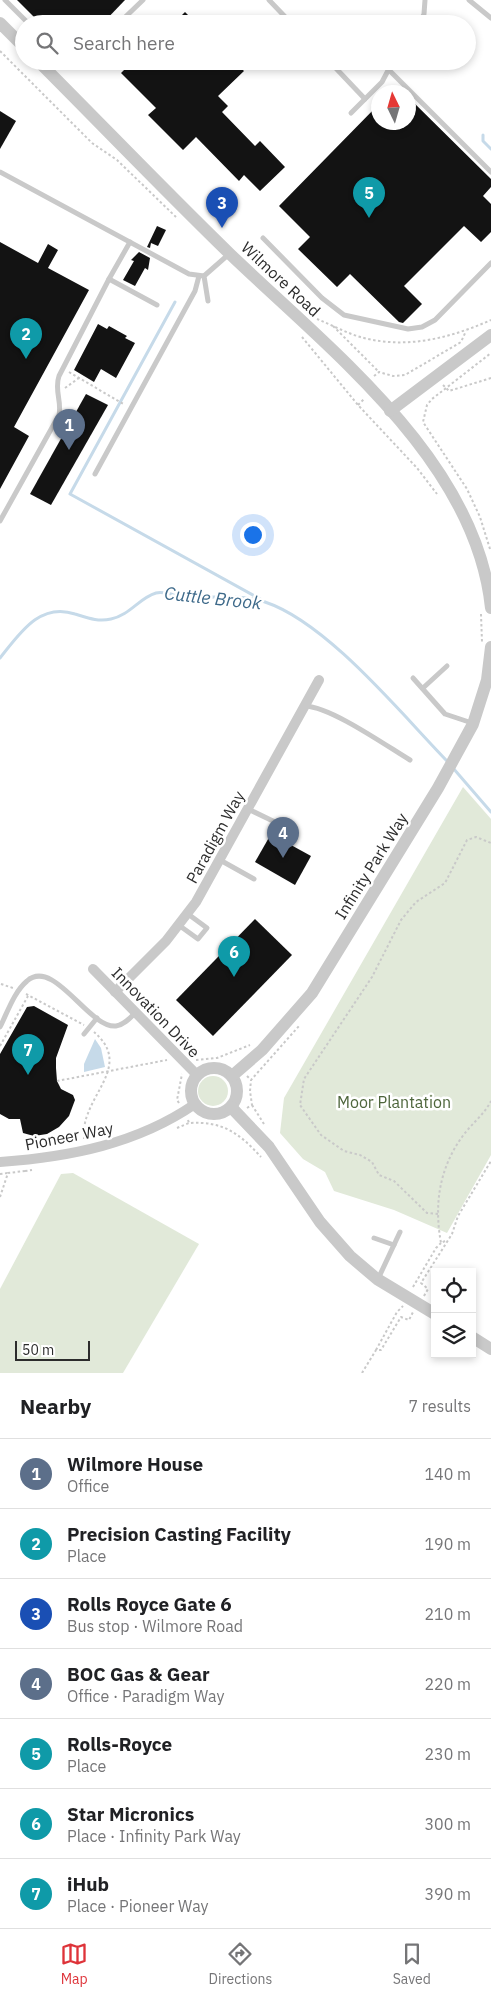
<!DOCTYPE html>
<meta charset="utf-8">
<style>
body{margin:0;font-family:"IBM Plex Sans",sans-serif;background:#f6f6f6;color:#202124}
.controls{position:absolute;right:15px;bottom:15px;display:grid;overflow:hidden;border-radius:0px;box-shadow:0 2px 8px #0003}
.controls button{width:45px;height:45px;display:grid;place-items:center;padding:0;border:0;border-bottom:1px solid #e0e0e0;background:#fff;color:#202124;font:25px sans-serif}
.compass{position:absolute;left:371px;top:85px;width:45px;height:45px;border-radius:50%;background:#fff;box-shadow:0 2px 8px #0003;rotate:355deg}
.scale{position:absolute;left:15px;bottom:12px;width:75px;box-sizing:border-box;padding-left:5px;border:2px solid #2c2c2c;border-top:0;font-size:14px;line-height:18px;white-space:nowrap;color:#2c2c2c;-webkit-text-stroke:4px #fff;paint-order:stroke}
.you{position:absolute;left:252px;top:534px;width:18px;height:18px;margin:-12px;border:4px solid #fff;border-radius:50%;background:#1a73e8;box-shadow:0 0 0 8px #1a73e833}
.badge{display:grid;place-items:center;width:32px;height:32px;border-radius:50%;background:#de3339;color:#fff;font-size:16px;font-weight:700}
.pin{position:absolute;translate:-50% -41px;filter:drop-shadow(0 1px 2px #0008)}
.pin::after{content:'';position:absolute;top:26px;width:18px;height:15px;background:inherit;clip-path:polygon(0 0,100% 0,50% 100%)}
.list{margin:0;padding:0;list-style:none}
h2{display:flex;justify-content:space-between;align-items:center;height:65px;margin:0;padding:0 20px;font-size:21px}
h2 small{font-size:16px;font-weight:400;color:#757577}
.list li{display:grid;grid-template-columns:32px 1fr auto;gap:15px;align-items:center;box-sizing:border-box;height:70px;padding:0 20px;border-top:1px solid #e0e0e0}
.list b{display:block;font-size:19px;white-space:nowrap}
.list p{margin:0;font-size:16px;white-space:nowrap;color:#757577}
.list em{font-size:16px;font-style:normal;color:#757577}
.icon{flex:none;width:28px;height:28px;fill:none;stroke:currentColor;stroke-width:2;stroke-linecap:round;stroke-linejoin:round}
.map{position:relative;flex:none;width:491px;height:1373px;overflow:hidden}
.search{position:absolute;background:#fff;box-shadow:0 2px 8px #0003;left:15px;right:15px;top:15px;height:55px;display:flex;align-items:center;gap:12px;box-sizing:border-box;padding:0 18px;border-radius:28px;color:#757577;font-size:19px}
.sheet{height:555px;background:#fff}
nav{display:flex;justify-content:space-around;align-items:center;box-sizing:border-box;height:70px;border-top:1px solid #e0e0e0;background:#fff;font-size:14px;color:#757577}
nav a{display:grid;justify-items:center;gap:2px}
nav .on{color:#de3339}
.map>svg:first-child{display:block}
.green{fill:#e1e9d9}
.water{fill:#c6dae9}
.lines{fill:none;stroke-linecap:round;stroke-linejoin:round}
.stream{stroke:#c6dae9;stroke-width:3}
.building{fill:#131313}
.path{stroke:#c9c9c9;stroke-width:2;stroke-dasharray:2.5 2.5;stroke-linecap:butt}
.service{stroke:#c9c9c9;stroke-width:5}
.minor{stroke:#c9c9c9;stroke-width:10}
.tertiary{stroke:#c9c9c9;stroke-width:12}
.labels{text-anchor:middle;dominant-baseline:central;stroke-width:5;stroke-linejoin:round;paint-order:stroke}
.street-label{font-size:16px;fill:#2c2c2c;stroke:#fff}
.park-label{font-size:16px;fill:#4d653b;stroke:#fff}
.water-label{font-size:18px;font-style:italic;fill:#3e6a8a;stroke:#fff}
</style>
<div class="map">
<svg width="491" height="1373" viewBox="0 0 491 1373">
<rect width="100%" height="100%" fill="#fff"/>
<g class="green">
<path d="M463 787 491 819V1155L447 1233 394 1210 334 1191 325 1172 303 1159 280 1133 284 1098Z"/>
<circle cx="213" cy="1091" r="15"/>
<path d="M73 1173 199 1244 123 1373H0V1289L61 1174Z"/>
</g>
<path class="water" d="M95 1039 101 1048 105 1067 84 1072V1064Z"/>
<g class="lines">
<g class="stream">
<path d="M483 135V141L491 149"/>
<path d="M175 302 70 494 262 600"/>
<path d="M0 658C20 633 40 602 75 614 88 618 98 622 111 619 130 615 139 598 156 593 166 590 179 598 190 598 213 597 242 594 265 602 328 623 402 715 449 763"/>
<path d="M453 768 491 812"/>
</g>
</g>
<g class="building">
<path d="M17 0H125L102 24H41Z"/>
<path d="M185 12 197 24H173Z"/>
<path d="M133 61H234L244 71 218 96 228 106 222 112 255 146 260 141 285 167 260 191 244 175 239 181 196 137 183 150 148 115 156 108 121 73Z"/>
<path d="M408 97 491 179V187L483 196 491 204V232L481 242 464 226 404 286 422 304 403 323 399 322 350 274 337 287 298 249 310 237 279 206 378 105V122H408Z"/>
<path d="M0 111 16 121 0 149Z"/>
<path d="M157 226 166 230 158 246 151 243 150 248 147 247Z"/>
<path d="M0 242 38 263 48 244 58 250 48 268 89 290 14 427 29 436 0 489Z"/>
<path d="M139 252 150 258 148 270 145 268 135 286 123 280 134 261 131 260Z"/>
<path d="M98 324 107 329 109 326 127 336 125 338 135 343 116 378 101 369 94 382 74 370Z"/>
<path d="M86 394 108 405 51 505 30 494Z"/>
<path d="M271 834 311 856 295 885 255 862Z"/>
<path d="M255 919 292 955 213 1036 176 1000Z"/>
<path d="M34 1006 68 1025 56 1058V1068L57 1081 61 1089 73 1095 75 1100 69 1116 59 1127 47 1134 34 1136 23 1133 20 1119H9L0 1114V1054L27 1007Z"/>
</g>
<g class="lines">
<g class="path">
<path d="M0 51 92 143 117 160 176 217"/>
<path d="M317 319C332 325 348 334 364 338 408 349 450 338 491 320"/>
<path d="M333 326 379 372"/>
<path d="M302 337 358 405 417 468 437 494"/>
<path d="M69 372 125 405"/>
<path d="M374 376 379 372 393 376 405 375 461 342 466 331"/>
<path d="M443 385 449 391 491 378"/>
<path d="M65 388 79 378"/>
<path d="M358 405 365 398"/>
<path d="M490 549 480 517 467 489 423 422 427 405 432 399 491 353"/>
<path d="M481 614 482 642"/>
<path d="M1 984 13 988"/>
<path d="M26 994 84 1025"/>
<path d="M0 1046 28 996"/>
<path d="M196 1060 217 1058 250 1045"/>
<path d="M247 1076 251 1080 299 1026"/>
<path d="M57 1081 167 1060"/>
<path d="M179 1103 177 1100 182 1074"/>
<path d="M252 1105 264 1124"/>
<path d="M247 1108 252 1105 250 1091 251 1080"/>
<path d="M188 1120 189 1123C223 1121 239 1133 261 1157"/>
<path d="M177 1128 189 1123"/>
<path d="M84 1139C84 1132 84 1123 87 1116 97 1086 128 1061 94 1032"/>
<path d="M25 1171 32 1170"/>
<path d="M0 1174 8 1173"/>
<path d="M0 1197 8 1173 25 1171"/>
<path d="M438 1214 427 1213 394 1181 379 1175 372 1162 360 1155 344 1151 321 1135 300 1105 304 1079 372 977 401 920 416 902 445 883 467 840 476 837 491 843"/>
<path d="M445 1241 441 1243C434 1205 439 1169 462 1137 471 1124 484 1115 491 1101"/>
<path d="M413 1287 436 1248 441 1243"/>
<path d="M424 1296 428 1289 421 1283 452 1234 458 1216 491 1161"/>
<path d="M376 1350 397 1312 403 1306"/>
<path d="M362 1373 376 1350H381L401 1317 409 1320 413 1312"/>
</g>
<g class="service">
<path d="M5 0 29 24"/>
<path d="M269 0 292 24"/>
<path d="M469 0 491 18"/>
<path d="M118 24 143 0"/>
<path d="M419 24 424 14 425 0"/>
<path d="M67 61 78 66 82 61"/>
<path d="M329 61 365 99"/>
<path d="M389 70 491 172"/>
<path d="M351 113 382 82 393 61"/>
<path d="M0 172 189 274 204 276"/>
<path d="M263 238 322 298 344 315 408 329 422 327 435 320 491 263"/>
<path d="M109 279 157 305"/>
<path d="M208 301 204 276 229 254"/>
<path d="M95 474 195 291 199 276"/>
<path d="M0 521 59 415C62 401 54 390 59 376L109 279 130 242"/>
<path d="M413 678 445 714 472 723"/>
<path d="M423 688 447 666"/>
<path d="M305 706C331 707 385 745 410 760"/>
<path d="M248 809 275 822"/>
<path d="M220 860 254 879"/>
<path d="M180 926 198 939 207 928 188 914"/>
<path d="M0 1027C8 1011 14 992 27 981 54 957 89 1029 116 1026 124 1025 130 1018 135 1013"/>
<path d="M84 1034 97 1018"/>
<path d="M374 1238 394 1245"/>
<path d="M378 1279 400 1232"/>
</g>
<g class="minor">
<path d="M93 969 197 1075"/>
<path d="M115 992 166 941 196 902 319 680"/>
<path d="M0 1162C69 1157 137 1144 195 1104"/>
</g>
<g class="tertiary">
<path d="M0 23 24 47"/>
<path d="M38 61C102 125 165 191 230 254 330 350 476 461 491 608"/>
<path d="M390 411 491 335"/>
<circle cx="214" cy="1091" r="23"/>
<path d="M232 1076 262 1050 312 993 438 788 473 724 487 680 491 647"/>
<path d="M231 1107 269 1147 320 1222 350 1256 377 1279 435 1314"/>
<path d="M472 1337 491 1349"/>
</g>
</g>
<g class="labels">
<g class="street-label">
<text transform="translate(281 279) rotate(43)">Wilmore Road</text>
<text transform="translate(215 837) rotate(-61)">Paradigm Way</text>
<text transform="translate(371 866) rotate(-58)">Infinity Park Way</text>
<text transform="translate(156 1012) rotate(46)">Innovation Drive</text>
<text transform="translate(69 1136) rotate(-11)">Pioneer Way</text>
</g>
<g class="park-label">
<text x="394" y="1102">Moor Plantation</text>
</g>
<g class="water-label">
<text transform="translate(213 598) rotate(6)">Cuttle Brook</text>
</g>
</g>
</svg>
<div class="controls">
<button><svg class="icon" aria-label="locate" viewBox="0 0 24 24"><circle cx="12" cy="12" r="6"/><path d="M12 2v4M12 18v4M2 12h4M18 12h4"/></svg></button>
<button><svg class="icon" aria-label="layers" viewBox="0 0 24 24"><path d="M12 4l9 5-9 5-9-5zM3 14l9 5 9-5"/></svg></button>
</div>
<svg class="compass" viewBox="-18 -18 36 36"><path d="M0-13l5 13h-10z" fill="#e53935"/><path d="M0 13l5-13h-10z" fill="#757577"/></svg>
<div class="scale">50 m</div>
<div class="you"></div>
<div class="pin badge" style="left:69px;top:450px;background:#5c6f8a">1</div>
<div class="pin badge" style="left:26px;top:359px;background:#0f9aa8">2</div>
<div class="pin badge" style="left:222px;top:228px;background:#1a4fb4">3</div>
<div class="pin badge" style="left:283px;top:858px;background:#5c6f8a">4</div>
<div class="pin badge" style="left:369px;top:218px;background:#0f9aa8">5</div>
<div class="pin badge" style="left:234px;top:977px;background:#0f9aa8">6</div>
<div class="pin badge" style="left:28px;top:1075px;background:#0f9aa8">7</div>
<div class="search"><svg class="icon" aria-label="search" viewBox="0 0 24 24"><circle cx="10" cy="10" r="6"/><path d="M15 15l6 6"/></svg>Search here</div>
</div>
<section class="sheet">
<h2>Nearby<small>7 results</small></h2>
<ul class="list">
<li><span class="badge" style="background:#5c6f8a">1</span><div><b>Wilmore House</b><p>Office</p></div><em>140 m</em></li>
<li><span class="badge" style="background:#0f9aa8">2</span><div><b>Precision Casting Facility</b><p>Place</p></div><em>190 m</em></li>
<li><span class="badge" style="background:#1a4fb4">3</span><div><b>Rolls Royce Gate 6</b><p>Bus stop · Wilmore Road</p></div><em>210 m</em></li>
<li><span class="badge" style="background:#5c6f8a">4</span><div><b>BOC Gas &amp; Gear</b><p>Office · Paradigm Way</p></div><em>220 m</em></li>
<li><span class="badge" style="background:#0f9aa8">5</span><div><b>Rolls-Royce</b><p>Place</p></div><em>230 m</em></li>
<li><span class="badge" style="background:#0f9aa8">6</span><div><b>Star Micronics</b><p>Place · Infinity Park Way</p></div><em>300 m</em></li>
<li><span class="badge" style="background:#0f9aa8">7</span><div><b>iHub</b><p>Place · Pioneer Way</p></div><em>390 m</em></li>
</ul>
</section>
<nav>
<a class="on"><svg class="icon" aria-label="map" viewBox="0 0 24 24"><path d="M3 6l6-2 6 2 6-2v14l-6 2-6-2-6 2zM9 4v14M15 6v14"/></svg>Map</a>
<a><svg class="icon" aria-label="directions" viewBox="0 0 24 24"><path d="M12 3l9 9-9 9-9-9zM9 14v-3h6M13 9l2 2-2 2"/></svg>Directions</a>
<a><svg class="icon" aria-label="saved" viewBox="0 0 24 24"><path d="M7 4h10v16l-5-4-5 4z"/></svg>Saved</a>
</nav>
